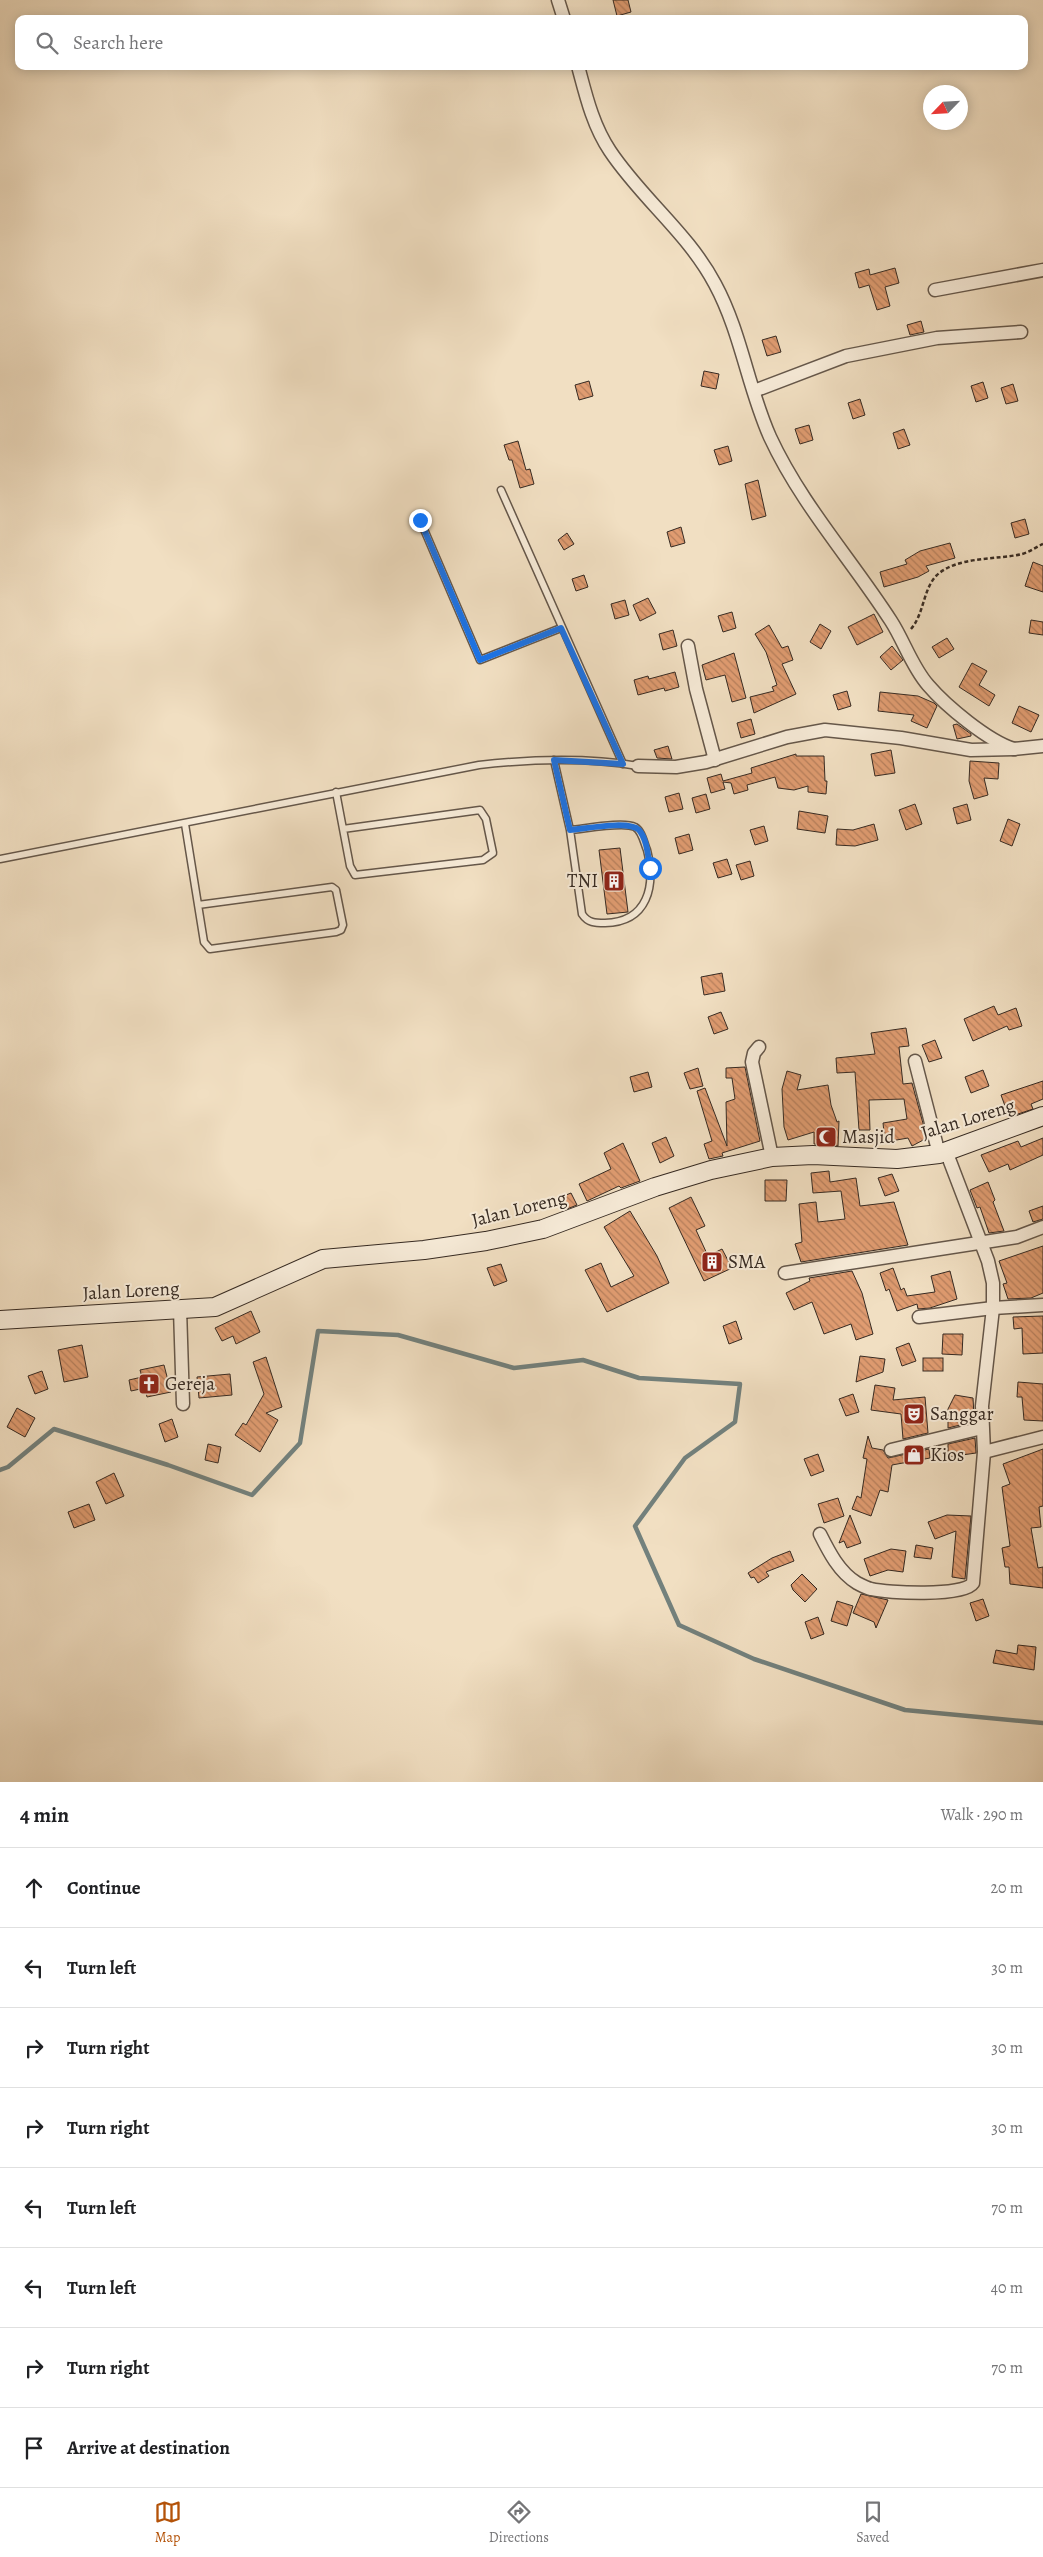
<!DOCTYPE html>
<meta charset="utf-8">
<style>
body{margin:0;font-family:Alegreya,serif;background:#f2f2f2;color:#202124}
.compass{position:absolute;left:923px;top:85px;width:45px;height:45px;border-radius:50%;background:#fff;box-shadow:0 2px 12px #0003;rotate:245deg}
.stop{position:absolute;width:15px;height:15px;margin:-11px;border:4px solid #1a73e8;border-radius:50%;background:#fff}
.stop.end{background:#1a73e8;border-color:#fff;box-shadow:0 1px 5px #0008}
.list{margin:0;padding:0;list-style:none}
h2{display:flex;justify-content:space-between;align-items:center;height:65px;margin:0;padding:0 20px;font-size:21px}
h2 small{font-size:16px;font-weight:400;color:#757577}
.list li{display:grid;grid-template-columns:32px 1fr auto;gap:15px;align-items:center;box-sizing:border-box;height:80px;padding:0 20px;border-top:1px solid #e0e0e0}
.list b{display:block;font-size:19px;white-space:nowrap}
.list em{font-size:16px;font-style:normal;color:#757577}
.icon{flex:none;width:28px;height:28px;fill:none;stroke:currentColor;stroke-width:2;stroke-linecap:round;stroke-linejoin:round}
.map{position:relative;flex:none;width:1043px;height:1782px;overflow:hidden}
.search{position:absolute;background:#fff;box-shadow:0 2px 12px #0003;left:15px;right:15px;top:15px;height:55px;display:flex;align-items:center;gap:12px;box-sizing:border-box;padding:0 18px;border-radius:10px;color:#757577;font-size:19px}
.sheet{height:705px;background:#fff}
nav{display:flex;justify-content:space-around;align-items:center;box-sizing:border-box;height:70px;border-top:1px solid #e0e0e0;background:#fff;font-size:14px;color:#757577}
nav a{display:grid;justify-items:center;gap:2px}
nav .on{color:#b45309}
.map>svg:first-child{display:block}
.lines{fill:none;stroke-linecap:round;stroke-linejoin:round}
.stream{stroke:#73817d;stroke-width:4.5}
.building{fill:url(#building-back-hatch);stroke:#362a22}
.lane-casing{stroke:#65574a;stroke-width:9}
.street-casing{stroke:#65574a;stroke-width:15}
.secondary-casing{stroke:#362a22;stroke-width:20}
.path{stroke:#362a22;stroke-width:2.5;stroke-dasharray:4 2.5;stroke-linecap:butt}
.lane{stroke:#f6ead7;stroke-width:6}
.street{stroke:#f6ead7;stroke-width:12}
.secondary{stroke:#f6ead7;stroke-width:18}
.route{stroke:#1a73e8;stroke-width:6}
.labels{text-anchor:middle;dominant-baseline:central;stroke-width:4;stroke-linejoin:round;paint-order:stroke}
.poi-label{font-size:19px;fill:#362a22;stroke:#f6ead7;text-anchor:start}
.street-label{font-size:19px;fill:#362a22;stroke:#f6ead7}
</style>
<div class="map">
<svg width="1043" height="1782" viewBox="0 0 1043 1782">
<defs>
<pattern id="building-back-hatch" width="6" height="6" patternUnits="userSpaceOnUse" patternTransform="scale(1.25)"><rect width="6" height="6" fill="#e09c71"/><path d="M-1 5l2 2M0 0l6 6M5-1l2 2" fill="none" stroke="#b67f5c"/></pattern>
</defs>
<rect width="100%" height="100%" fill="#f1dfc2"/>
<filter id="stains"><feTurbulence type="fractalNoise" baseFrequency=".004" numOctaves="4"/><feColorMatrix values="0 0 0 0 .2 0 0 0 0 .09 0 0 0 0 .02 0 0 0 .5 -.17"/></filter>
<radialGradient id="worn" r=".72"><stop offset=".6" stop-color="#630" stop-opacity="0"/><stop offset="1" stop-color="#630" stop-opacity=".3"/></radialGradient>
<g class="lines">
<path class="stream" d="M0 1470 8 1467 54 1429 168 1465 252 1495 300 1443 318 1331 398 1335 514 1368 583 1360 639 1378 740 1384 735 1422 685 1458 635 1526 679 1625 754 1659 905 1710 1043 1723"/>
</g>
<g class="building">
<path d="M613 0H628L631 12 617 16Z"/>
<path d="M895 268 899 283 885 287 890 306 877 310 869 285 859 288 855 273 869 269 870 275Z"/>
<path d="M921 321 924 332 910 335 907 325Z"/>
<path d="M776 336 781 352 767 356 762 340Z"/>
<path d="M704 371 719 374 716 389 701 386Z"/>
<path d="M589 381 593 396 579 400 575 385Z"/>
<path d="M983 382 988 398 976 402 971 386Z"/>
<path d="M1013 384 1018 401 1006 404 1001 388Z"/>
<path d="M860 399 865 415 853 419 848 403Z"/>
<path d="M809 425 813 440 800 444 795 429Z"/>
<path d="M904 429 910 445 898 449 893 433Z"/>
<path d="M518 441 526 470 530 469 534 484 520 488 512 460H509L504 445Z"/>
<path d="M728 446 732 461 719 465 714 450Z"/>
<path d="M758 480 766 516 752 520 745 484Z"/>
<path d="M1025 519 1029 534 1015 538 1011 523Z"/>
<path d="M681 527 685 543 671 547 667 532Z"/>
<path d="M567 533 574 544 564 550 558 540Z"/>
<path d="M950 543 955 558 926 566 929 571 918 577 884 587 880 572 907 564 905 560 920 551Z"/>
<path d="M1033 562 1043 566V592L1025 586Z"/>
<path d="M584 575 588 587 576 591 572 579Z"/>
<path d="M648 598 656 613 640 621 633 605Z"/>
<path d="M625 600 629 615 615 619 611 604Z"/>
<path d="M732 612 736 628 723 632 718 616Z"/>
<path d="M874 614 883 632 857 645 848 627Z"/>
<path d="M1031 620 1043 622V635L1029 633Z"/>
<path d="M820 624 831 631 821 649 810 642Z"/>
<path d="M769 625 782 648 788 646 793 660 782 664 796 694 754 713 750 697 774 691 772 687 777 685 766 652 755 634Z"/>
<path d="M673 630 677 646 663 650 659 634Z"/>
<path d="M947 638 954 649 939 658 932 647Z"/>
<path d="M892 646 903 660 891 670 880 657Z"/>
<path d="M734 653 746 698 732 702 725 675 706 680 702 665Z"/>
<path d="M972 663 987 671 979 685 995 695 989 706 959 687Z"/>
<path d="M675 672 679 687 665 691 664 688 638 695 634 680 648 676 649 679Z"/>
<path d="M847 691 851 706 838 710 833 695Z"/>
<path d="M880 692 918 696 934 703 937 706 927 728 911 721 914 715 878 711Z"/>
<path d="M1019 706 1039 715 1031 732 1012 723Z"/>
<path d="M751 719 755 734 741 738 737 723Z"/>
<path d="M957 724 971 734V736L957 739 953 725Z"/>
<path d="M668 746 672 759 657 758 654 750Z"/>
<path d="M891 750 895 773 875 776 871 754Z"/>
<path d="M796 754V756H824L825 781H827L826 794 808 792V786L794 790 778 788 775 777 747 785 748 790 734 794 731 783 723 782 725 789 711 793 707 778 721 774 723 781 752 773 751 768Z"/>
<path d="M970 761 999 763 998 779 984 778 988 795 974 799 969 781Z"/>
<path d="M679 793 683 809 669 812 665 797Z"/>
<path d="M706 794 710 809 696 813 692 798Z"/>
<path d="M915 804 922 824 906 830 899 810Z"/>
<path d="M967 804 971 820 957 824 953 808Z"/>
<path d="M799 811 828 816 825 833 797 829Z"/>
<path d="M1008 819 1020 824 1012 846 1000 841Z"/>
<path d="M874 824 878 840 855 846 836 845 837 829 853 830Z"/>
<path d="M764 826 768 841 755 845 750 830Z"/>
<path d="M689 834 693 850 679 854 675 838Z"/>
<path d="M620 848 628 912 607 914 599 850Z"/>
<path d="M727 859 732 874 718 878 713 863Z"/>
<path d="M750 861 754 876 741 880 736 865Z"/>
<path d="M722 973 725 991 704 995 701 977Z"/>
<path d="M994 1006 998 1015 1016 1008 1022 1026 1009 1030 1007 1026 973 1041 964 1019Z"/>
<path d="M721 1012 728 1029 714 1034 708 1017Z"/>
<path d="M906 1028 909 1046 899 1047 903 1084 912 1083 927 1138 912 1146 908 1138 885 1142 883 1123 907 1119 904 1099 869 1100 870 1130H859L855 1072 837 1073 836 1058 875 1054 871 1033Z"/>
<path d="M935 1040 942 1058 929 1062 922 1045Z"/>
<path d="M745 1067 760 1141 722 1153 723 1156 709 1159 704 1144 712 1141 697 1091 705 1088 727 1146 726 1102 735 1099 732 1078H726V1068Z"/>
<path d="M698 1068 703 1086 690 1089 684 1073Z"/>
<path d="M983 1070 989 1086 971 1093 965 1077Z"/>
<path d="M787 1071 801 1075 797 1090 828 1085 831 1105 837 1122 839 1121 838 1146 814 1144V1132L788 1140 784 1127 782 1089Z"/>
<path d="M648 1072 652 1087 634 1092 630 1077Z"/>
<path d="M1043 1081V1099L1031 1104 1033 1109 1009 1117 1001 1095Z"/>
<path d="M666 1137 674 1156 660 1163 652 1143Z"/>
<path d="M1043 1138V1155L1010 1170 1008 1164 989 1172 981 1155 1018 1141 1021 1147Z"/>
<path d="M623 1143 640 1181 621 1188 619 1186 587 1201 579 1184 611 1169 604 1153Z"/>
<path d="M829 1171 830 1182 856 1178 860 1206 894 1202 908 1245 801 1262 795 1244 802 1242 799 1204 816 1202 818 1222 845 1219 841 1191 813 1193 811 1173Z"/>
<path d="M892 1174 899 1191 885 1196 878 1178Z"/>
<path d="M765 1180H787L786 1201H765Z"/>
<path d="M988 1182 995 1200 993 1202 1004 1231 989 1233 980 1207 977 1208 970 1190Z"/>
<path d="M571 1193 577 1205 567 1209 561 1197Z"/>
<path d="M691 1197 705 1226 696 1230 708 1256 722 1249 732 1268 704 1281 669 1208Z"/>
<path d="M1043 1206V1219L1033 1222 1029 1211Z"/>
<path d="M630 1211 657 1256 669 1283 607 1312 585 1270 601 1263 611 1287 634 1276 604 1227Z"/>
<path d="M1043 1246V1293L1031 1298 1008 1299 1003 1284 1007 1283 999 1261Z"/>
<path d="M501 1264 507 1281 494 1286 487 1268Z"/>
<path d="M893 1268 901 1290 904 1288 907 1296 935 1292 931 1276 950 1271 957 1299 930 1308 918 1309 917 1304 897 1311 889 1289 886 1291 880 1273Z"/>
<path d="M852 1271 862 1293 873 1334 856 1340 851 1324 824 1334 812 1302 794 1310 786 1293 810 1281 809 1278Z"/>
<path d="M251 1311 260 1332 236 1344 233 1336 222 1341 215 1328Z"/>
<path d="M1043 1316V1353L1023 1354 1022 1328 1014 1329 1013 1317Z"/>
<path d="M736 1321 742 1339 729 1344 723 1326Z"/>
<path d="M943 1334H963L962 1355 942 1354Z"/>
<path d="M909 1343 916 1361 902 1366 896 1348Z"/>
<path d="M82 1345 88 1377 64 1382 58 1350Z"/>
<path d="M860 1356 885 1359 883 1372 856 1382Z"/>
<path d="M266 1357 282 1407 266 1413 278 1420 260 1452 235 1435 243 1423 246 1425 264 1394 253 1362Z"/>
<rect x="923" y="1358" width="20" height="13"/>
<path d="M164 1365 171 1392 147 1397 145 1388 131 1391 129 1380 142 1377 140 1370Z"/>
<path d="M42 1371 48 1389 35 1394 28 1376Z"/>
<path d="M230 1374 232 1395 199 1398 197 1377Z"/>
<path d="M1018 1382 1043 1384V1421L1024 1420 1022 1397H1017Z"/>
<path d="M875 1385 895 1388 893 1400 925 1397 928 1433 903 1439 901 1414 871 1410Z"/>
<path d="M853 1394 859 1412 846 1416 839 1399Z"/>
<path d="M955 1395 973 1398 974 1416H965L964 1424 948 1428V1409Z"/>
<path d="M17 1408 35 1418 25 1437 7 1427Z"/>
<path d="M172 1419 178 1437 165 1442 159 1424Z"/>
<path d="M868 1436 872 1448 883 1450 888 1458 929 1449 930 1458 892 1465 888 1492 880 1490 871 1516 852 1509 857 1496 861 1498 867 1459 863 1458Z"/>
<path d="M975 1438 976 1453 948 1457V1444Z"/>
<path d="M208 1444 221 1447 218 1463 205 1460Z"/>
<path d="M1043 1449V1506L1039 1507 1041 1527 1031 1528 1038 1568 1043 1567V1588L1010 1584 1009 1567H1005L1002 1548 1010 1546 1002 1487 1010 1484 1003 1464Z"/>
<path d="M818 1454 824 1471 811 1476 804 1459Z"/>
<path d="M114 1473 124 1496 106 1504 96 1482Z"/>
<path d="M838 1498 844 1516 824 1523 818 1504Z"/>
<path d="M89 1504 95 1520 74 1528 68 1512Z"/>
<path d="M850 1515 861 1543 847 1548 844 1541 839 1543Z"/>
<path d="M947 1515 971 1516 965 1579 952 1577 956 1531 935 1539 928 1522Z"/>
<path d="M916 1545 933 1548 931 1559 914 1557Z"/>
<path d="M891 1549 906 1551 903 1572 888 1570 870 1576 864 1559Z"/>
<path d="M790 1551 794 1561 766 1572 769 1576 758 1583 754 1577 751 1578 748 1573 772 1558Z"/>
<path d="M802 1574 817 1589 805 1602 793 1590 791 1585Z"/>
<path d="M861 1594 888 1600 876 1628 874 1622 853 1613Z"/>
<path d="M983 1599 989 1616 976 1621 970 1603Z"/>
<path d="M837 1601 853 1606 847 1626 831 1621Z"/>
<path d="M818 1617 824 1634 811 1639 805 1622Z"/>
<path d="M1018 1645 1036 1647 1034 1670 993 1663 996 1650 1017 1654Z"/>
</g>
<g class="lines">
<g class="lane-casing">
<g id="lane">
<path d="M501 490 623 764"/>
<path d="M420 520 480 660 561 628"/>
<path d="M554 760 570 830 582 914C588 923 595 923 605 923 648 922 656 886 647 850 644 843 642 831 635 827 623 821 584 829 570 830"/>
<path d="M336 792 350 866 355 875 483 860 493 853 486 819 480 810 343 829"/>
<path d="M185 824 204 942 210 949 336 932 341 930 343 925 336 890 332 887 198 905"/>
<path d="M0 859 479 765C533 759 585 757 638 766"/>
</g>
</g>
<g class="street-casing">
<g id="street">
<path d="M558 0 564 19"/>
<path d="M578 66C586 96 593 126 610 151 642 199 688 233 715 284 741 332 748 388 770 437 801 504 851 559 891 621 904 641 912 667 928 685 946 706 988 741 1014 749"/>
<path d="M935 290 1043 270"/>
<path d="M754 391 846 356 937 338 1021 332"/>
<path d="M688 646 696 689 715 760"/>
<path d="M638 766 676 767 706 762 787 737 825 730 901 738 971 750 1014 749 1043 746"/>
<path d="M759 1047 754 1053 752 1062 772 1157"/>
<path d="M915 1061 939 1154"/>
<path d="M785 1273 1017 1237 1043 1227"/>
<path d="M180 1309 183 1404"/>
<path d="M919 1317 993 1308 1043 1305"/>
<path d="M891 1450 982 1428"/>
<path d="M984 1452 1043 1437"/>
<path d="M820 1534C829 1552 839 1572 857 1583 861 1585 866 1588 871 1589 887 1593 964 1597 973 1583L984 1452 982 1406 993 1308V1283L988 1261 946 1151"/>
</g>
</g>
<g class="secondary-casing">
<path id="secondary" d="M0 1320 215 1307 323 1259 424 1250 486 1241 543 1229 655 1187 711 1170 772 1157 813 1155 897 1159 939 1154 1043 1116"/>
</g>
<path class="path" d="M911 629C924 614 923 590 936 576 956 556 997 560 1022 554 1030 552 1036 547 1043 544"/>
<use href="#lane" class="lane"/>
<use href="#street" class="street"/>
<use href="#secondary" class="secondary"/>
</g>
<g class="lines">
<path class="route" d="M420 520 480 660 561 628 623 764 554 760 570 830C584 829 629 820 639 830 647 839 648 856 650 868"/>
</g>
<defs>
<g id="building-square" transform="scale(1.125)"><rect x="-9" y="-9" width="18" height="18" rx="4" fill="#8f2418" stroke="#f6ead7"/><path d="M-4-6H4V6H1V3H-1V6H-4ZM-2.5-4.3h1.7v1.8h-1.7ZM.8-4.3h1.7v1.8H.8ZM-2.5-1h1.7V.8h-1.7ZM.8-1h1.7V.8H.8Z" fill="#fff"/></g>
<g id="mosque-square" transform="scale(1.125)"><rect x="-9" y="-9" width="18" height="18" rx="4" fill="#8f2418" stroke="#f6ead7"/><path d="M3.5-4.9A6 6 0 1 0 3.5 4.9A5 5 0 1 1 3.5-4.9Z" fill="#fff"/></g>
<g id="church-square" transform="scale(1.125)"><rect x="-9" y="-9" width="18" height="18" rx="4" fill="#8f2418" stroke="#f6ead7"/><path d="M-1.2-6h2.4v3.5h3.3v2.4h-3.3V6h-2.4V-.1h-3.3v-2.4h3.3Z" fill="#fff"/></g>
<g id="theatre-square" transform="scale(1.125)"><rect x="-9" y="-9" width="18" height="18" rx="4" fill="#8f2418" stroke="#f6ead7"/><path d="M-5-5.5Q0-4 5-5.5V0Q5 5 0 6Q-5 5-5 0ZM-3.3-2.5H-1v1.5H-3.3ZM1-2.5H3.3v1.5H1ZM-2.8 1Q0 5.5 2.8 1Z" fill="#fff"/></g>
<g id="shop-square" transform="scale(1.125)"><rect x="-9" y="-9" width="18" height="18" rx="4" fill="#8f2418" stroke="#f6ead7"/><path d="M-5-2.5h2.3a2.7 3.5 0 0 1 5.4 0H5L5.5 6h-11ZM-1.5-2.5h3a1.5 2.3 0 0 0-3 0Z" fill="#fff"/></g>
</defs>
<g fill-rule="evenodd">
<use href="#building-square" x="614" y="881"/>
<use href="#mosque-square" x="826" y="1137"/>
<use href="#building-square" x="712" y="1262"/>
<use href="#church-square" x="149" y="1384"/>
<use href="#theatre-square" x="914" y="1414"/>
<use href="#shop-square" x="914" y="1455"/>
</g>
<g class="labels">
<g class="poi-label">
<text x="598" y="881" text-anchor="end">TNI</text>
<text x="842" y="1137">Masjid</text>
<text x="728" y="1262">SMA</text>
<text x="165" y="1384">Gereja</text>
<text x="930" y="1414">Sanggar</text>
<text x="930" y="1455">Kios</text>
</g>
<g class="street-label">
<text transform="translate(968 1119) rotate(-17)">Jalan Loreng</text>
<text transform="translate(519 1209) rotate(-14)">Jalan Loreng</text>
<text transform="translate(131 1291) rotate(-3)">Jalan Loreng</text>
</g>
</g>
<rect width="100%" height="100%" filter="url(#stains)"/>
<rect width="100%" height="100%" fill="url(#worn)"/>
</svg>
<svg class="compass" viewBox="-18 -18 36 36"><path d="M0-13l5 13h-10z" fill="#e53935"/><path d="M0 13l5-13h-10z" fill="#757577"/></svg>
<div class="stop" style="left:650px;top:868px"></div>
<div class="stop end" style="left:420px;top:520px"></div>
<div class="search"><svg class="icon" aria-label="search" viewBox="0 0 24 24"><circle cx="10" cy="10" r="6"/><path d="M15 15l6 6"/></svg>Search here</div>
</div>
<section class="sheet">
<h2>4 min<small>Walk · 290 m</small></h2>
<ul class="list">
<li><svg class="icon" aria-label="ahead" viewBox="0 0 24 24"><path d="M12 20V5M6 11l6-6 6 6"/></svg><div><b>Continue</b></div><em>20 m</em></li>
<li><svg class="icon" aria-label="left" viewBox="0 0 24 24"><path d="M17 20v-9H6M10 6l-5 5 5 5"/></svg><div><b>Turn left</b></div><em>30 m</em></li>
<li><svg class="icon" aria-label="right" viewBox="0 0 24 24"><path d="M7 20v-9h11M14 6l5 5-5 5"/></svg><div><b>Turn right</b></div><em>30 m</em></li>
<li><svg class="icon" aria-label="right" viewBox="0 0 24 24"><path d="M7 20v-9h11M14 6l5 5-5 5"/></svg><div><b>Turn right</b></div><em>30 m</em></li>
<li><svg class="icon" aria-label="left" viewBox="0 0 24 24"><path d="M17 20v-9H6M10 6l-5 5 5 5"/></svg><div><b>Turn left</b></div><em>70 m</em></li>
<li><svg class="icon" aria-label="left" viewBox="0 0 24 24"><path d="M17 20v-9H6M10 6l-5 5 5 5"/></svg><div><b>Turn left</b></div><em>40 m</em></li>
<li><svg class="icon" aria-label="right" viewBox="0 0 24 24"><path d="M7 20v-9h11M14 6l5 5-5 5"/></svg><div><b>Turn right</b></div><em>70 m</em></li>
<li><svg class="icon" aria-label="arrive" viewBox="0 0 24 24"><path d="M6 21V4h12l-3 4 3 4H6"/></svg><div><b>Arrive at destination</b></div></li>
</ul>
</section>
<nav>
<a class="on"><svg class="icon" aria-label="map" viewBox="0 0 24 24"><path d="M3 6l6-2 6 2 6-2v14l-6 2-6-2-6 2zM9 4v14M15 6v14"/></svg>Map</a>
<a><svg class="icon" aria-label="directions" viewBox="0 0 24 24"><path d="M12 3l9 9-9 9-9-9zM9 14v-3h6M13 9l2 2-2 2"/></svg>Directions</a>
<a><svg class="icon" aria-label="saved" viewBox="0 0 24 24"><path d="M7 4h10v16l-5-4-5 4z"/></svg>Saved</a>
</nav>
